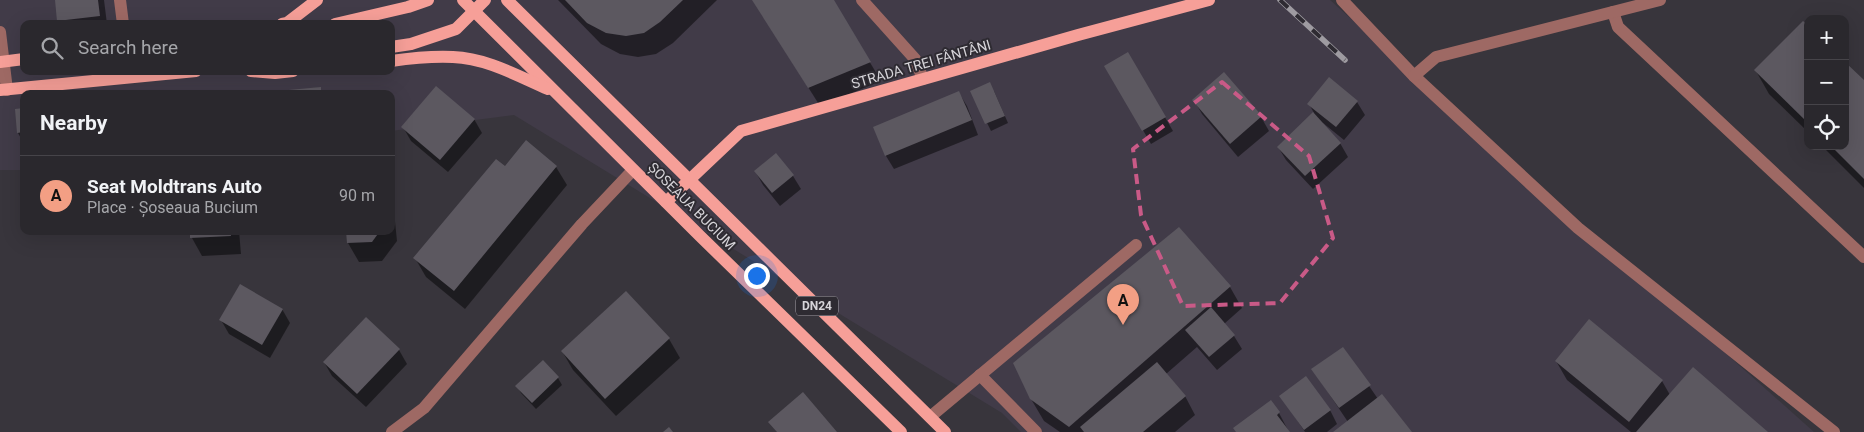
<!DOCTYPE html>
<meta charset="utf-8">
<style>
body{margin:0;font-family:Roboto,sans-serif;background:#363439;color:#f1f3f6}
.controls{position:absolute;right:15px;top:15px;display:grid;overflow:hidden;border-radius:10px;box-shadow:0 5px 20px #0002}
.controls button{width:45px;height:45px;display:grid;place-items:center;padding:0;border:0;border-bottom:1px solid #464449;background:#2a282d;color:#f1f3f6;font:25px sans-serif}
.you{position:absolute;left:756px;top:275px;width:18px;height:18px;margin:-12px;border:4px solid #fff;border-radius:50%;background:#1a73e8;box-shadow:0 0 0 8px #1a73e833}
.badge{display:grid;place-items:center;width:32px;height:32px;border-radius:50%;background:#f39f84;color:#111;font-size:16px;font-weight:700}
.pin{position:absolute;translate:-50% -41px;filter:drop-shadow(0 1px 2px #0008)}
.pin::after{content:'';position:absolute;top:26px;width:18px;height:15px;background:inherit;clip-path:polygon(0 0,100% 0,50% 100%)}
.list{margin:0;padding:0;list-style:none}
h2{display:flex;justify-content:space-between;align-items:center;height:65px;margin:0;padding:0 20px;font-size:21px}
h2 small{font-size:16px;font-weight:400;color:#a5a6aa}
.list li{display:grid;grid-template-columns:32px 1fr auto;gap:15px;align-items:center;box-sizing:border-box;height:80px;padding:0 20px;border-top:1px solid #464449}
.list b{display:block;font-size:19px;white-space:nowrap}
.list p{margin:0;font-size:16px;white-space:nowrap;color:#a5a6aa}
.list em{font-size:16px;font-style:normal;color:#a5a6aa}
.icon{flex:none;width:28px;height:28px;fill:none;stroke:currentColor;stroke-width:2;stroke-linecap:round;stroke-linejoin:round}
.map{position:relative;flex:none;width:1864px;height:432px;overflow:hidden}
.search{position:absolute;background:#2a282d;box-shadow:0 5px 20px #0002;left:20px;top:20px;width:375px;height:55px;display:flex;align-items:center;gap:12px;box-sizing:border-box;padding:0 18px;border-radius:10px;color:#a5a6aa;font-size:19px}
.panel{position:absolute;background:#2a282d;box-shadow:0 5px 20px #0002;left:20px;top:90px;width:375px;height:145px;border-radius:10px}
.map>svg:first-child{display:block}
.built{fill:#413b48;fill-rule:evenodd}
.shadow{fill:#0007}
.building{fill:#5c5860}
.lines{fill:none;stroke-linecap:round;stroke-linejoin:round}
.minor{stroke:#9e6964;stroke-width:12}
.major{stroke:#f69f98;stroke-width:12}
.rail-casing{stroke:#9e9ba1;stroke-width:5.5}
.rail{stroke:#2e2b32;stroke-width:4;stroke-dasharray:11;stroke-linecap:butt}
.marked{fill:none;stroke:#c95a87;stroke-width:4;stroke-dasharray:10 6;stroke-linejoin:round}
.labels{text-anchor:middle;dominant-baseline:central;stroke-width:4;stroke-linejoin:round;paint-order:stroke}
.shield{fill:#2e2b32;stroke:#a4a1a7;stroke-width:1}
.shield-label{font-size:12px;font-weight:bold;fill:#d6d4d9}
.street-label{font-size:14px;fill:#d6d4d9;stroke:#2e2b32}
</style>
<div class="map">
<svg width="1864" height="432" viewBox="0 0 1864 432">
<rect width="100%" height="100%" fill="#38353c"/>
<path class="built" d="M0 0H1330L1814 432H1021L1002 413 514 115 391 131V94H24V170H0ZM24 24H391V71H24Z"/>
<g class="shadow">
<path d="M56 0H104L107 24H60L58 20Z"/>
<path d="M558 0H717L673 43 656 54 638 57 620 54 601 44Z"/>
<path d="M753 0H833L881 81 820 106Z"/>
<path d="M1808 27V132L1769 94 1756 71Z"/>
<path d="M1128 54 1173 131 1151 144 1106 66Z"/>
<path d="M1864 82V188L1822 146H1845Z"/>
<path d="M994 91 1008 123 991 131 972 92Z"/>
<path d="M959 93 967 106 978 135 894 169 886 156 875 127Z"/>
<path d="M1194 100 1261 117 1269 131 1238 157 1202 114Z"/>
<path d="M1357 102 1365 115 1344 140 1323 123 1322 124 1340 143 1348 157 1313 189 1286 160 1278 147 1314 113 1309 104Z"/>
<path d="M24 109V140H22L18 133Z"/>
<path d="M474 119 482 133 448 172 411 141 403 127Z"/>
<path d="M556 167 567 185 465 309 426 277 415 258 505 168Z"/>
<path d="M755 171 793 176 801 189 780 206 763 185Z"/>
<path d="M391 182 397 241 382 261 359 262 348 243 347 231H391Z"/>
<path d="M1178 229 1230 287 1242 308 1224 324 1234 336 1242 349 1217 370 1197 347 1166 374 1185 396 1195 415 1175 432H1060L1044 421 1031 399Z"/>
<path d="M191 231H239L241 254 202 256 192 238Z"/>
<path d="M626 292 669 339 680 358 616 416 573 370 562 351Z"/>
<path d="M282 309 290 323 270 358 229 334 221 320Z"/>
<path d="M366 318 399 350 407 364 366 407 332 376 324 362Z"/>
<path d="M1343 348 1378 399 1410 432H1335L1348 422 1313 370Z"/>
<path d="M1556 361 1662 381 1670 395 1766 432H1631L1567 380Z"/>
<path d="M558 378 562 385 536 409 521 393 517 386Z"/>
<path d="M1281 396 1330 410 1337 424 1327 432H1305Z"/>
<path d="M1270 401 1279 413 1289 432H1237Z"/>
</g>
<g class="building">
<path d="M55 0H98L100 16 57 21Z"/>
<path d="M565 0H683L660 22 644 33 626 36 606 33 587 23Z"/>
<path d="M752 0H834L871 62 808 88Z"/>
<path d="M1803 21 1808 25V123L1754 70Z"/>
<path d="M1128 52 1166 117 1142 131 1104 66Z"/>
<path d="M1845 62 1864 80V179L1831 146H1845Z"/>
<path d="M1224 72 1262 116 1230 144 1192 100Z"/>
<path d="M1329 77 1358 101 1336 127 1307 104Z"/>
<path d="M990 82 1005 116 985 124 970 91Z"/>
<path d="M436 86 475 119 440 160 401 127Z"/>
<path d="M321 87V94H267V92Z"/>
<path d="M959 91 972 120 885 156 873 127Z"/>
<path d="M24 108V132L17 133 15 109Z"/>
<path d="M1313 112 1341 143 1305 176 1277 147Z"/>
<path d="M526 140 557 166 454 291 413 258 496 159 505 166Z"/>
<path d="M776 153 794 175 772 193 754 171Z"/>
<path d="M1179 227 1231 286 1069 427 1030 399 1013 363Z"/>
<path d="M190 231H230L231 236 190 238Z"/>
<path d="M346 231H380L372 242 347 243Z"/>
<path d="M240 284 283 309 262 345 219 320Z"/>
<path d="M626 291 670 338 605 399 561 351Z"/>
<path d="M1211 307 1235 335 1209 357 1185 330Z"/>
<path d="M366 317 400 349 357 394 323 362Z"/>
<path d="M1589 319 1663 380 1629 422 1555 361Z"/>
<path d="M1343 347 1371 385 1339 408 1311 369Z"/>
<path d="M543 360 559 377 532 403 515 386Z"/>
<path d="M1157 362 1186 396 1143 432H1084L1080 427Z"/>
<path d="M1693 367 1768 432H1636Z"/>
<path d="M1306 376 1331 410 1304 430 1279 396Z"/>
<path d="M803 392 837 432H777L768 422Z"/>
<path d="M1382 394 1412 432H1333Z"/>
<path d="M1271 400 1280 412 1277 415 1290 432H1236L1233 428Z"/>
<path d="M669 427 673 432H663Z"/>
</g>
<g class="lines">
<g class="minor">
<path d="M120 0 123 24"/>
<path d="M862 0 915 59 923 79"/>
<path d="M1342 0 1414 76 1578 228 1834 432"/>
<path d="M1613 12 1618 27 1864 257"/>
<path d="M0 32 7 90"/>
<path d="M1414 76 1436 57 1660 0"/>
<path d="M980 375 1036 432"/>
<path d="M930 417 1136 245"/>
<path d="M392 432 424 408 582 224 633 170"/>
</g>
<g class="major">
<path d="M463 0 700 236 901 432"/>
<path d="M507 0 945 432"/>
<path d="M282 24 287 23 317 0"/>
<path d="M335 24 408 7 428 0"/>
<path d="M391 47 411 44 456 29 485 0"/>
<path d="M391 61C412 58 432 56 453 57 486 58 518 76 548 89"/>
<path d="M0 62 24 59"/>
<path d="M251 71 275 73 293 71"/>
<path d="M0 90 196 71"/>
<path d="M666 202 741 131 1078 35 1209 0"/>
</g>
<g class="rail-casing">
<path id="rail" d="M1280 0 1345 60"/>
</g>
<use href="#rail" class="rail"/>
</g>
<path class="marked" d="M1222 82 1309 156 1333 238 1280 303 1183 306 1141 215 1133 149Z"/>
<g class="labels">
<rect class="shield" x="796" y="296.5" width="42" height="19" rx="4"/>
<g class="shield-label">
<text x="817" y="306">DN24</text>
</g>
<g class="street-label">
<text transform="translate(921 64) rotate(-16)">STRADA TREI FÂNTÂNI</text>
<text transform="translate(692 206) rotate(45)">ȘOSEAUA BUCIUM</text>
</g>
</g>
</svg>
<div class="controls">
<button>+</button>
<button>−</button>
<button><svg class="icon" aria-label="locate" viewBox="0 0 24 24"><circle cx="12" cy="12" r="6"/><path d="M12 2v4M12 18v4M2 12h4M18 12h4"/></svg></button>
</div>
<div class="you"></div>
<div class="pin badge" style="left:1123px;top:325px">A</div>
<div class="search"><svg class="icon" aria-label="search" viewBox="0 0 24 24"><circle cx="10" cy="10" r="6"/><path d="M15 15l6 6"/></svg>Search here</div>
<section class="panel">
<h2>Nearby<small></small></h2>
<ul class="list">
<li><span class="badge">A</span><div><b>Seat Moldtrans Auto</b><p>Place · Șoseaua Bucium</p></div><em>90 m</em></li>
</ul>
</section>
</div>
